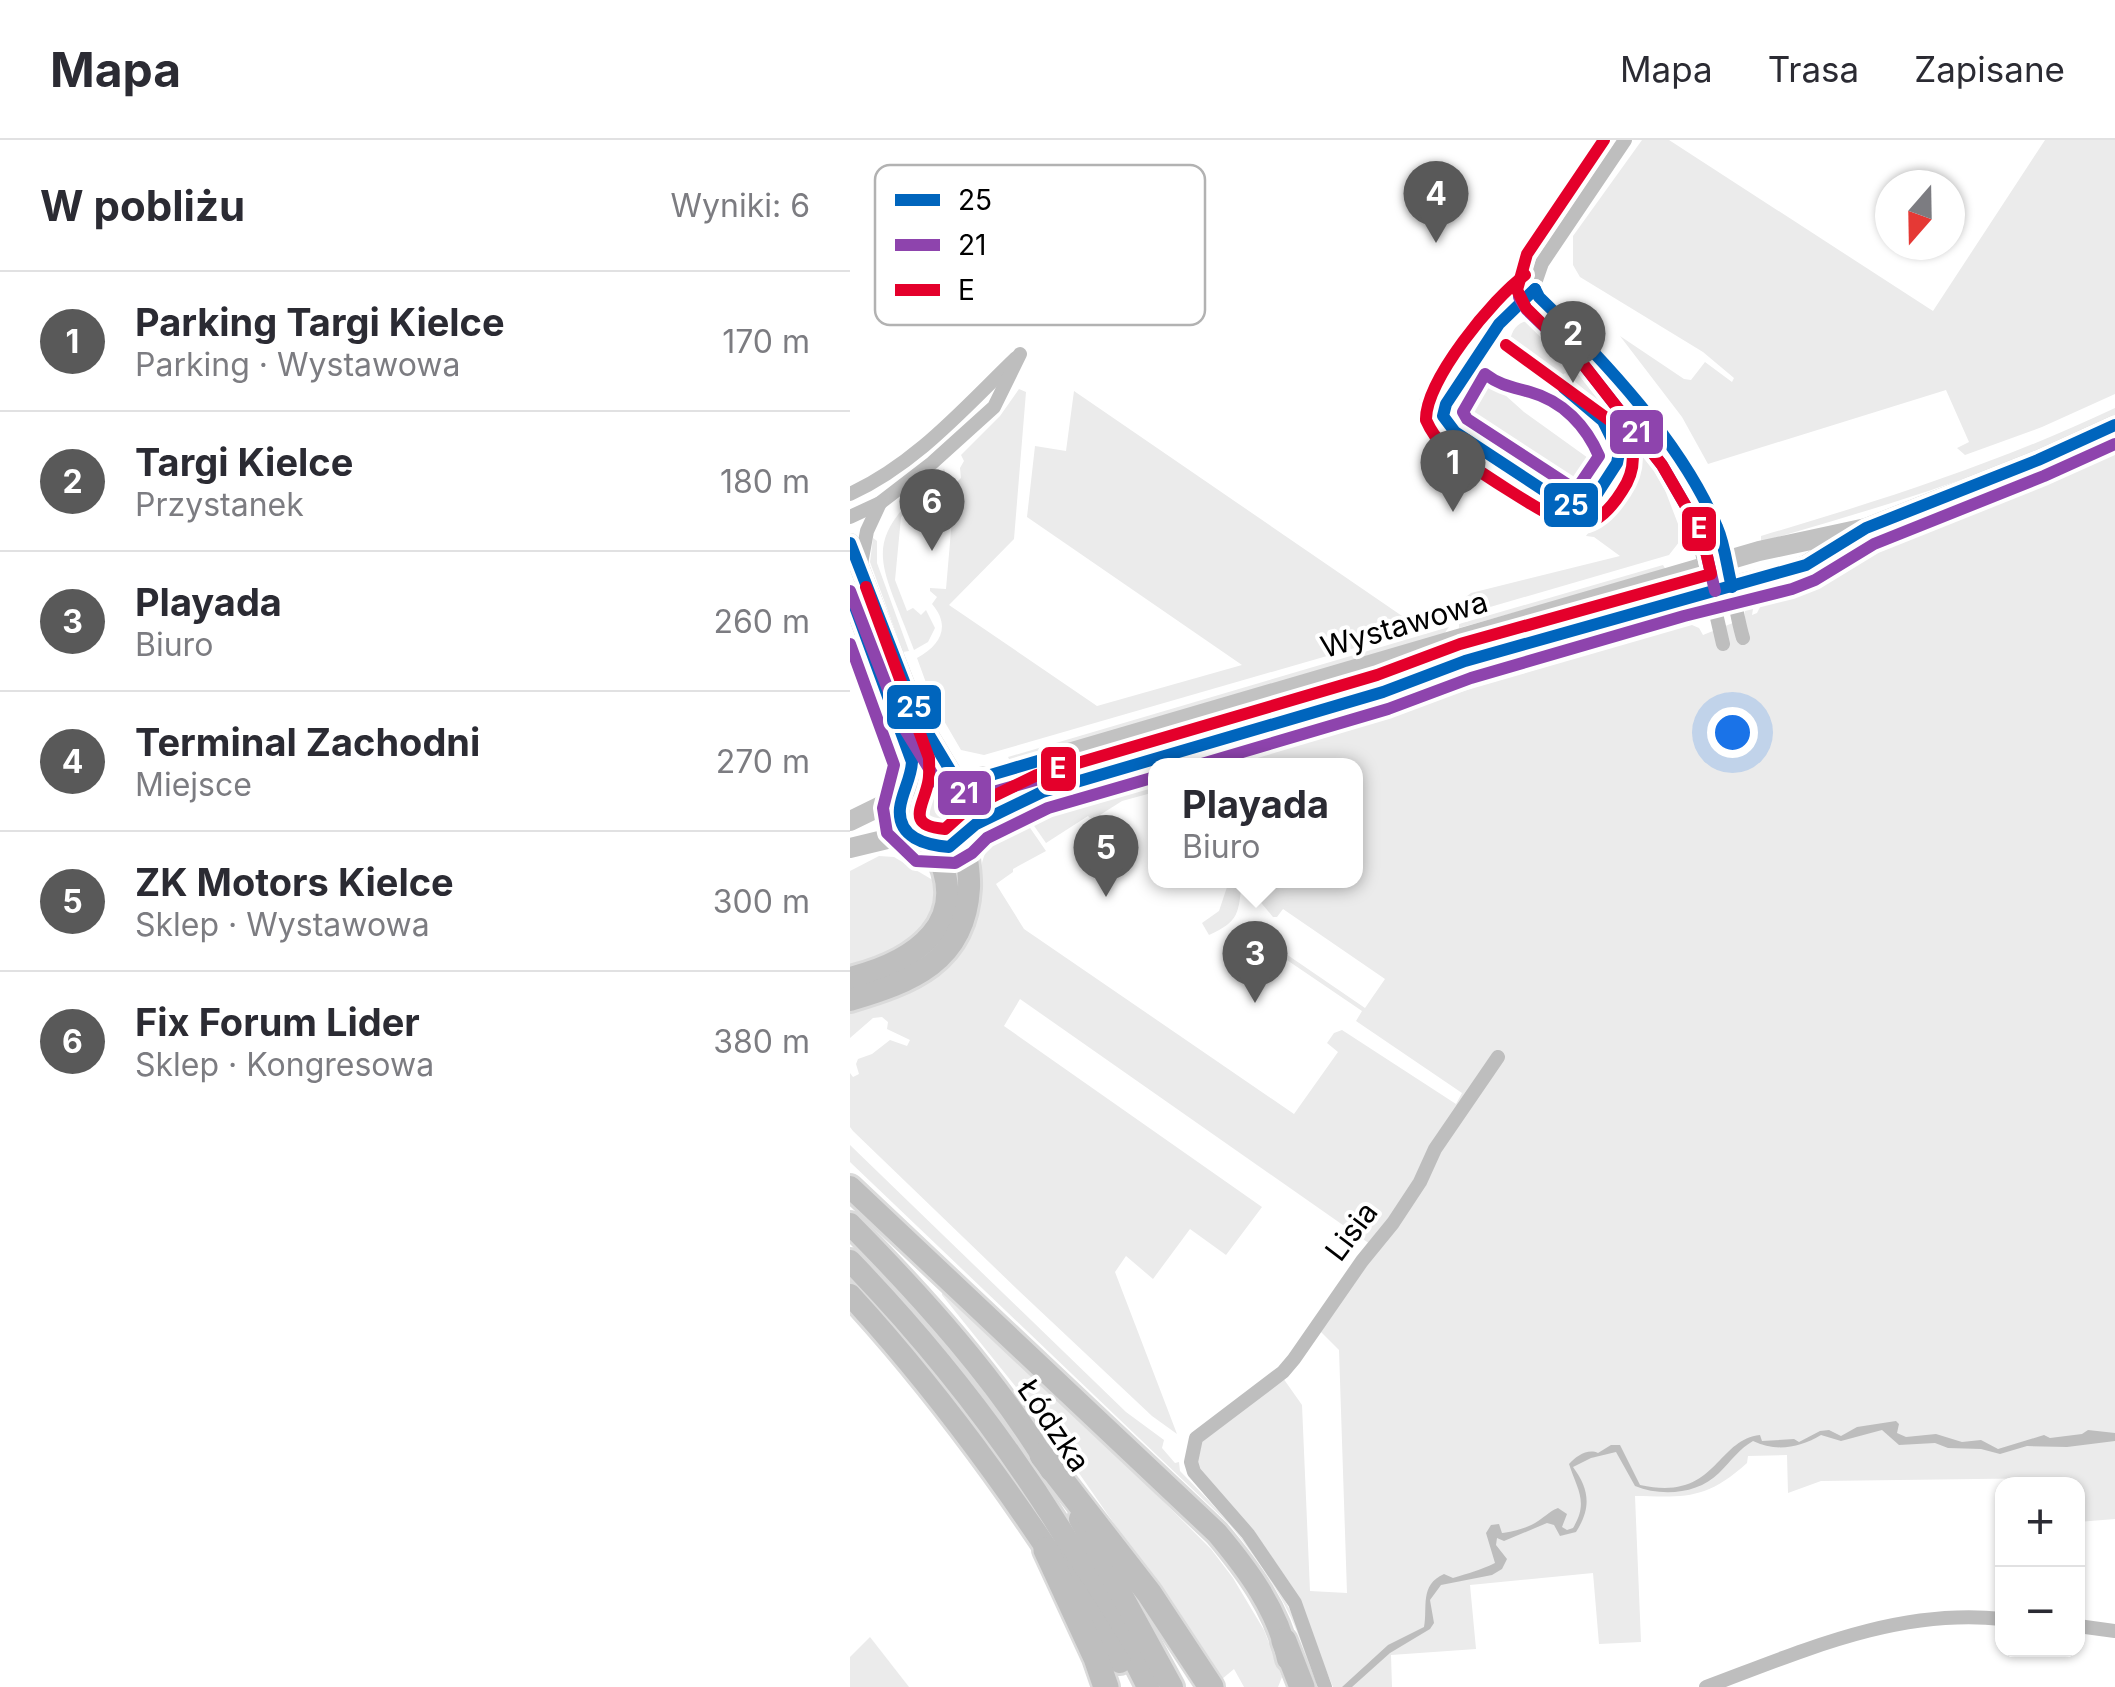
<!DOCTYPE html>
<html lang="pl">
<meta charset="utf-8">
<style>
body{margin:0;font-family:Inter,sans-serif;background:#f2f2f3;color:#2b2b33}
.controls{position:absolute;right:30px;bottom:30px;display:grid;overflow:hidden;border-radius:20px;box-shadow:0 2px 8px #0004}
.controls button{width:90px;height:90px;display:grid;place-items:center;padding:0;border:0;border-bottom:2px solid #e1e1e2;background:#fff;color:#2b2b33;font:50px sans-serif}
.compass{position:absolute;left:1025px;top:30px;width:90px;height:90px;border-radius:50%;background:#fff;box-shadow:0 2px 8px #0004;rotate:200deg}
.you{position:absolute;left:882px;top:592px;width:35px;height:35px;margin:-25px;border:8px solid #fff;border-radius:50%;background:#1a73e8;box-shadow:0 0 0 15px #1a73e833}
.badge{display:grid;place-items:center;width:65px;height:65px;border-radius:50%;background:#595959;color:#fff;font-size:32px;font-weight:700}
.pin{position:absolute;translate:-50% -82px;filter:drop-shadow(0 2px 5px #0008)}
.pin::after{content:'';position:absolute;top:52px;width:35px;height:30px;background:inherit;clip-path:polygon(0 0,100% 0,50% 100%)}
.popup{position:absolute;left:298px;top:618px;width:215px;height:130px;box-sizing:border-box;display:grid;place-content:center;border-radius:20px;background:#fff;filter:drop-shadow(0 2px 8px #0005);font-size:32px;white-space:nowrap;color:#7c7c81}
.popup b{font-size:38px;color:#2b2b33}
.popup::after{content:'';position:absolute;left:50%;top:100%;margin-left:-20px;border:20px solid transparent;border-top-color:#fff}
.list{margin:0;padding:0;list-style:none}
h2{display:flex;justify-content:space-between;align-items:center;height:130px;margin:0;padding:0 40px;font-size:42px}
h2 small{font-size:32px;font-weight:400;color:#7c7c81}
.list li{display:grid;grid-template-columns:65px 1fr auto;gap:30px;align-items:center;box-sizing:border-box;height:140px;padding:0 40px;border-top:2px solid #e1e1e2}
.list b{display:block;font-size:38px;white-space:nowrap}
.list p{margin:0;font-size:32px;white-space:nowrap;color:#7c7c81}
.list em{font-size:32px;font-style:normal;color:#7c7c81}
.map{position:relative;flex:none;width:1265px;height:1547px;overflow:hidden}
header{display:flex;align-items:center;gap:60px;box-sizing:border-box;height:140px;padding:0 50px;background:#fff;border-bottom:2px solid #e1e1e2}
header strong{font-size:48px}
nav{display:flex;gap:55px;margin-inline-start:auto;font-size:35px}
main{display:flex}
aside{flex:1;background:#fff}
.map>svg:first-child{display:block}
.green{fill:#ebebeb}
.water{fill:#bdbdbd}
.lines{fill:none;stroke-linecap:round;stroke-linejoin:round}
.primary-casing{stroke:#dbdbdb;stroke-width:28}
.highway-casing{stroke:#dbdbdb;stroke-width:30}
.street{stroke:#bebebe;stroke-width:14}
.secondary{stroke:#c2c2c2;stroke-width:20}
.primary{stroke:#bebebe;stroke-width:22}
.highway{stroke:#bebebe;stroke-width:25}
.bus-1-casing{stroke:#fff;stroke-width:20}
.bus-2-casing{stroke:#fff;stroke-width:20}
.bus-3-casing{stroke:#fff;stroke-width:20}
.bus-1{stroke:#0065bd;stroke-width:12}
.bus-2{stroke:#8e44ad;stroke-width:12}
.bus-3{stroke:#e4002b;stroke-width:12}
.labels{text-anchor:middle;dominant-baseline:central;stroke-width:8;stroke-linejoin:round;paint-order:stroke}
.street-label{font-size:30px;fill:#000;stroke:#fff}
.key{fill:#fff;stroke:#b2b2b2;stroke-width:2.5}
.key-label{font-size:28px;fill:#000}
.line-badge{stroke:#fff;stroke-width:4}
.badge-label{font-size:28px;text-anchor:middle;font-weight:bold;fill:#fff}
</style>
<header>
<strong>Mapa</strong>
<nav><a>Mapa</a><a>Trasa</a><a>Zapisane</a></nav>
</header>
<main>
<aside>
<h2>W pobliżu<small>Wyniki: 6</small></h2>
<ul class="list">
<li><span class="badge">1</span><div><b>Parking Targi Kielce</b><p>Parking · Wystawowa</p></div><em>170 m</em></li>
<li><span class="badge">2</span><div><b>Targi Kielce</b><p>Przystanek</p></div><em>180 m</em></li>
<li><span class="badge">3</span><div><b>Playada</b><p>Biuro</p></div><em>260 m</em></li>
<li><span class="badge">4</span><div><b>Terminal Zachodni</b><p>Miejsce</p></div><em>270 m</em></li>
<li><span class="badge">5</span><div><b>ZK Motors Kielce</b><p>Sklep · Wystawowa</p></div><em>300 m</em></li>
<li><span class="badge">6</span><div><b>Fix Forum Lider</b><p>Sklep · Kongresowa</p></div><em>380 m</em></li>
</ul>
</aside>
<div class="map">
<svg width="1265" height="1547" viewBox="0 0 1265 1547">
<rect width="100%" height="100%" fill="#fff"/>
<g class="green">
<path d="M792 0H819L1083 171 1195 0H1265V254L1192 287 1115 315 1107 308 1119 302 1096 250 858 324 832 277 770 196 834 239 841 240 855 222 882 242 884 238 853 212 730 137 723 125V96Z"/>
<path d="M644 151 654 157 583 261 574 268 569 260Z"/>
<path d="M684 180 704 195 698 201 704 207 710 201 748 241 779 282 775 285 715 233 713 235 667 213 660 201C662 188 670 180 684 180Z"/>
<path d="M635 237 674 272 745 323C746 340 732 353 714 348 700 326 674 309 651 296 638 290 626 289 614 280L611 269Z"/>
<path d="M169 249 176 252 164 399 99 465 247 566 392 525 177 377 185 306 216 311 224 251 555 478 595 467 598 481 134 615 111 610 83 562 67 518C91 505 101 486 82 464L87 457 80 451V448L96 449 102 379 92 377 93 371 104 372 105 356 94 355 111 338 110 328 114 321 111 315 150 276Z"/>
<path d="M1265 268V275C1153 332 1031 367 911 402V396C1033 360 1151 322 1265 268Z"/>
<path d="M592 292 735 387 731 393 727 386 594 298 582 300Z"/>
<path d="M1265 294V1379L1228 1382V1344H1212L1211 1338 971 1341 938 1353 937 1315 898 1316 897 1323C856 1360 836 1357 785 1356L791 1502 749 1504 743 1433 620 1445 626 1509 541 1515 542 1547H483L441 1445 404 1391 351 1336 345 1319 348 1303 433 1238 452 1265 460 1451 497 1453 489 1210 470 1191 520 1104 170 859 154 886 412 1067 376 1115 340 1089 303 1139 276 1116 265 1132 327 1294 302 1276 168 1150 3 991 0 987V933L3 937 9 934 6 924 8 919 22 914 40 900 57 906 60 900 37 889 38 882 32 877 23 878 0 898V870C63 860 119 828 129 759 133 736 126 722 143 701 150 692 166 687 176 682L196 711 163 729V732L146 744 174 789 444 974 488 912 477 903 484 893 492 890 606 964 612 953 506 881 512 871 412 803 405 811 402 809 403 786 417 787 414 799 515 868 535 839 433 769 427 777H423L407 758 408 741 505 740V626L358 625 842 485 849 488 853 495 895 478C894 460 897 453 913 445L916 454 904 463 902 475 907 473 911 465 927 460 922 442 948 434 1085 368Z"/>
<path d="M787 295 815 350 833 397 819 415 606 477 608 463 621 453 770 416 744 397 736 396C752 373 794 325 782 297Z"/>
<path d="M94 329 96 334 93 341 51 377 45 440 57 471 63 468 71 475 76 470 85 488 78 502 64 510C28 413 7 404 94 329Z"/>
<path d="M23 398 27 401V423L59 511 53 512 20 422Z"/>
<path d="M813 425 816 430 609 488V484Z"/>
<path d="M821 447 823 451 171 651 165 638Z"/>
<path d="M829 476 828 482 339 624 343 617Z"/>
<path d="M599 487 594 494 160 621 158 617Z"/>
<path d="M305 641V652L272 661 242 680 238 676 196 703 180 680Z"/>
<circle cx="88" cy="670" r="24"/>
<path d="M29 716 44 717 86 742C81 799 52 813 0 826V731Z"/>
<path d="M379 741 392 742C388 773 390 781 359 795L352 783 369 771Z"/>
<path d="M0 1005 276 1272 314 1300 312 1308 325 1323 329 1322 330 1331C372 1373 413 1417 440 1470 451 1494 458 1520 466 1543L462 1544C452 1483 418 1432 380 1385L0 1022Z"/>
<path d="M92 1149 235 1283 361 1409 383 1438 414 1490 432 1537 428 1547H394L384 1529 372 1539 190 1277 92 1155Z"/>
<path d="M20 1497 59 1547H0V1517Z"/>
</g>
<path class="water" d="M1046 1281 1049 1284 1047 1293 1056 1297 1086 1294 1112 1302 1131 1300 1148 1309 1194 1295 1200 1298 1232 1294 1238 1290 1265 1293V1301L1217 1307 1177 1306 1150 1314 1131 1309 1098 1308 1085 1303 1049 1305 1032 1290 991 1301 971 1295C950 1308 925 1312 903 1301 889 1309 882 1320 869 1333 848 1354 812 1357 785 1346L766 1312 741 1318 723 1327C739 1349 742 1367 726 1392L710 1396 704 1385 697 1383 654 1401 647 1398 646 1405 657 1419 652 1429 642 1435 591 1445 580 1460 584 1483 580 1489 540 1513 502 1547H492L538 1505 574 1487C578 1468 569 1445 594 1434L603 1438C619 1433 631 1430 645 1423L636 1393 641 1385 649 1384 652 1393C661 1392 677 1388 685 1383 694 1378 698 1372 708 1368L717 1374 712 1387 717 1390 723 1388C739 1362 727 1349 719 1324 726 1316 738 1308 748 1313L761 1305H770L790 1345C867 1362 865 1300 910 1295L912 1301 944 1299 949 1302 970 1291 979 1290 991 1296 1007 1287Z"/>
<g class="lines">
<g class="primary-casing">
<g id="primary">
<path d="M0 838C64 822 125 782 84 708"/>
<path d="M0 860C61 842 115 822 119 748 120 729 114 713 117 694"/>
<path d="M0 1047 367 1393C398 1430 428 1470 438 1519"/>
<path d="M0 1084C73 1158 147 1240 201 1330"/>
<path d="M0 1121C121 1246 222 1391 298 1547"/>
<path d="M0 1155C103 1267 190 1393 270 1522"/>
<path d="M230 1379 322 1547"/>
</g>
</g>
<g class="highway-casing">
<g id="highway">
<path d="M192 1315 299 1453 361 1547"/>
<path d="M196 1410 246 1518 256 1547"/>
<path d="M434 1501 452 1547"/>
</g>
</g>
<g class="street">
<path d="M775 0 692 123 684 146 689 157C754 219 832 302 867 386 882 421 882 462 893 498"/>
<path d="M810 303 848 395 873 504"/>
<path d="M0 354C67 323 114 268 166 218"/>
<path d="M0 377 30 363 82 323 144 267 170 214"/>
<path d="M11 424 17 391 30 363"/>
<path d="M1228 1486 1265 1491"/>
<path d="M475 1547 445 1463 398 1394 344 1332 341 1322 346 1298 433 1232 444 1219 512 1121 543 1083 570 1042 585 1009 648 917"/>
<path d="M856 1547C953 1511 1047 1468 1152 1479"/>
</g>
<g class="secondary">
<path d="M0 403 67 575 103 635"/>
<path d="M0 453 62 622 58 646"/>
<circle cx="88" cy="670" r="38"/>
<path d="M109 639 140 636 909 411 1016 388 1188 320 1265 285"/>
<path d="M0 681 37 663 56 649"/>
<path d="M121 688 169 661 212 646 533 552 615 521 829 459 936 432 956 425 999 398"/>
<path d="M0 708 58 694"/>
</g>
<use href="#primary" class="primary"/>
<use href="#highway" class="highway"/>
<g class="bus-1-casing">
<g id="bus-1">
<path d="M685 149 649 184 596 264 593 276 605 292 713 363 730 368 743 360 767 323 769 313 753 281 714 248"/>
<path d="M685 149 689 157C753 219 833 304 867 387 875 405 877 428 882 447"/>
<path d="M0 403 67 575 103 635 127 639 198 618"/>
<path d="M0 453 62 622C61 639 52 652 50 668 47 698 76 705 99 707L126 684 192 652 533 552 615 521 956 425 1016 388 1188 320 1265 285"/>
</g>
</g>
<g class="bus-2-casing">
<g id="bus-2">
<path d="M669 157 677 170 733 224 812 325 852 394 865 451"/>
<path d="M635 234C651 246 662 247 680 252 713 261 736 286 749 316L726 350 617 279 613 272Z"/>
<path d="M0 451 51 583 91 648 129 656 203 635"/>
<path d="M0 504 44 625 33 668 37 693 66 721 105 723 122 713 137 698 198 668 305 637"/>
<path d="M345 626 538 569 621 538 834 476 942 449 965 440 1024 404 1194 336 1265 304"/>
</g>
</g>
<g class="bus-3-casing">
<g id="bus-3">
<path d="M656 205 777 293C786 313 785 332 772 351 762 367 746 386 725 385 708 385 609 319 594 305 586 299 580 289 576 280 575 241 643 158 675 135"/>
<path d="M16 447 79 618C79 626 80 635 78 643 73 667 55 686 95 689L117 669 187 635 527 535 610 504 861 434 852 394 812 325 733 224 676 168 667 150 677 114 754 0"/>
</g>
</g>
<use href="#bus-1" class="bus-1"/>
<use href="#bus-2" class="bus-2"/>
<use href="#bus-3" class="bus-3"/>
</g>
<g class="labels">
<g class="street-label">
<text transform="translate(554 484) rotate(-16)">Wystawowa</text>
<text transform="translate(501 1091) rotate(-53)">Lisia</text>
<text transform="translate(204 1285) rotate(56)">Łódzka</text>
</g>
</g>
<rect x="25" y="25" width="330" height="160" rx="15" class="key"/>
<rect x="45" y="54" width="45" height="12" fill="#0065bd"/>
<rect x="45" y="99" width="45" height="12" fill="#8e44ad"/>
<rect x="45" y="144" width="45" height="12" fill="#e4002b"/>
<g class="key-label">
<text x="108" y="70">25</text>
<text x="108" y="115">21</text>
<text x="108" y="160">E</text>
</g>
<g class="line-badge">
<rect x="758" y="268" width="57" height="48" rx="10" fill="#8e44ad"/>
<rect x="692" y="341" width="58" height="48" rx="10" fill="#0065bd"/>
<rect x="830" y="365" width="38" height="48" rx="10" fill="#e4002b"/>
<rect x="35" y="543" width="58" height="48" rx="10" fill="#0065bd"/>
<rect x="189" y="605" width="39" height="48" rx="10" fill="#e4002b"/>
<rect x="86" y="629" width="57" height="48" rx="10" fill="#8e44ad"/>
</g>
<g class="badge-label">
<text x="786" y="302">21</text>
<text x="721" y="375">25</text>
<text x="849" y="398">E</text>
<text x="64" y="577">25</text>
<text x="208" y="638">E</text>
<text x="114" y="663">21</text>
</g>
</svg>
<div class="controls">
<button>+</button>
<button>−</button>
</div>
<svg class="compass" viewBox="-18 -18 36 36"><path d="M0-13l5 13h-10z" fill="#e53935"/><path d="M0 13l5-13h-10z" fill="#7c7c81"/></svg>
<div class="you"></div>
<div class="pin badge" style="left:603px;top:372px">1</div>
<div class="pin badge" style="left:723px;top:243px">2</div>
<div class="pin badge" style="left:405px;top:863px">3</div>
<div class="popup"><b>Playada</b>Biuro</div>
<div class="pin badge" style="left:586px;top:103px">4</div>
<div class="pin badge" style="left:256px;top:757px">5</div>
<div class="pin badge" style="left:82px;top:411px">6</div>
</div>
</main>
